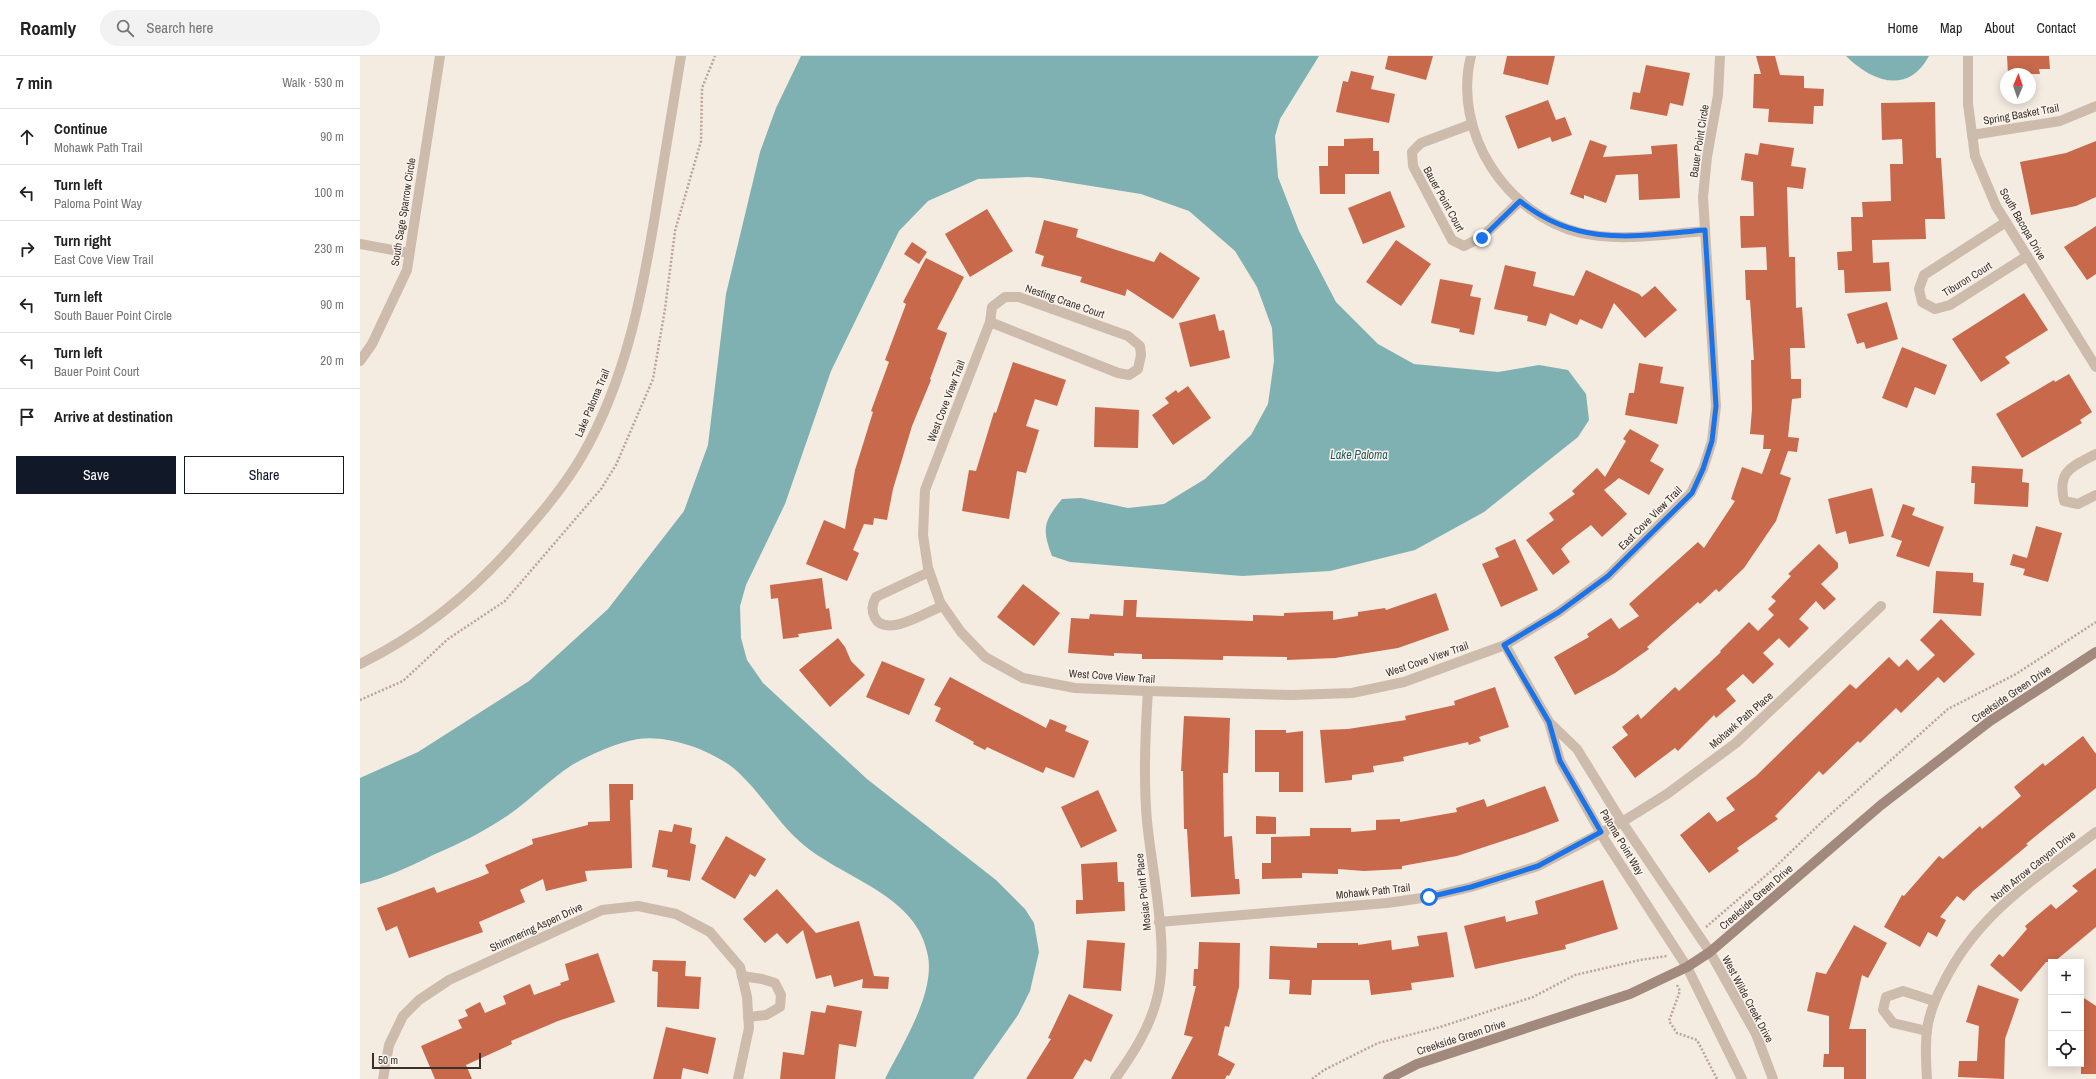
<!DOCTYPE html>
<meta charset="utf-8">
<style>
body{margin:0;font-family:"Archivo Narrow",sans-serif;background:#f2f2f2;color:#222}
.controls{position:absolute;right:12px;bottom:12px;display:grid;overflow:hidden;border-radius:0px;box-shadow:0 2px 10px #0003}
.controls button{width:36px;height:36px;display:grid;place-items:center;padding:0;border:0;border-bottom:1px solid #e0e0e0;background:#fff;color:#222;font:20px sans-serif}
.compass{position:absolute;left:1640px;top:12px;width:36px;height:36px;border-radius:50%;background:#fff;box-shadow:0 2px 10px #0003;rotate:2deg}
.scale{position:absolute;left:12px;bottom:10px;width:109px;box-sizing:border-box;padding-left:4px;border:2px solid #3b302b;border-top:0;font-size:11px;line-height:14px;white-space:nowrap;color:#3b302b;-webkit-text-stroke:3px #fbf5ee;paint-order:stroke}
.stop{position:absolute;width:12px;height:12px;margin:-9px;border:3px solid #1a73e8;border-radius:50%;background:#fff}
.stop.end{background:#1a73e8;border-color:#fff;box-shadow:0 1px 4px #0008}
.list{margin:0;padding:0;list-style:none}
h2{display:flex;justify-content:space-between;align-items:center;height:52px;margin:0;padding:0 16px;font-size:17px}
h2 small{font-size:13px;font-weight:400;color:#767676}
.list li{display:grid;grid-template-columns:26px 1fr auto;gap:12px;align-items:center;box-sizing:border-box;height:56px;padding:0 16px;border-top:1px solid #e0e0e0}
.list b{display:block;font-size:15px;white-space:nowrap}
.list p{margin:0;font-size:13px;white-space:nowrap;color:#767676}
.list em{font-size:13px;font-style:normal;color:#767676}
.actions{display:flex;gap:8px;padding:12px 16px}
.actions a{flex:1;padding:9px 0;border:1px solid #111827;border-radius:0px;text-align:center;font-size:14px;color:#111827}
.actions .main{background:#111827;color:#fff}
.icon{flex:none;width:22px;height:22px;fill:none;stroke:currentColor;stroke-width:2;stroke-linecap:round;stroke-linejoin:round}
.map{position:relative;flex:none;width:1736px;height:1023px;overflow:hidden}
header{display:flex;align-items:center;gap:24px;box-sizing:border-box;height:56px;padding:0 20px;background:#fff;border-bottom:1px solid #e0e0e0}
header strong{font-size:19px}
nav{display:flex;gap:22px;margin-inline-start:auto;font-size:14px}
.search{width:280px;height:36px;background:#f2f2f2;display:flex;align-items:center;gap:10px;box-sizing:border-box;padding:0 14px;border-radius:22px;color:#767676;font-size:15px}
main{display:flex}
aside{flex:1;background:#fff}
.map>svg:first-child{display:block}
.water{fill:#7fb0b2}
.building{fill:#c8694b}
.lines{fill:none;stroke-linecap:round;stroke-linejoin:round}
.path{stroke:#b9a596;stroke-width:2.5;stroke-dasharray:2 2;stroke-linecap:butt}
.minor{stroke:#cdbbac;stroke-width:10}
.tertiary{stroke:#cdbbac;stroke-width:10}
.secondary{stroke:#a18a7d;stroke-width:10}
.route{stroke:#1a73e8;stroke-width:5}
.labels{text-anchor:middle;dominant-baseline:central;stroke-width:3;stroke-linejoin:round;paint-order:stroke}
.street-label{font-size:11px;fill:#3b302b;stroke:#fbf5ee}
.water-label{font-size:12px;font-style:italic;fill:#1f5a5e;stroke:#fbf5ee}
</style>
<header>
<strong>Roamly</strong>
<div class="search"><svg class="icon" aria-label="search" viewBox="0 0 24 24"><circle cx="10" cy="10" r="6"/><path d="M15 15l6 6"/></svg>Search here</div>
<nav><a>Home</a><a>Map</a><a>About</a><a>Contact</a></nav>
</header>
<main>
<aside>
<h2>7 min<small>Walk · 530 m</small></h2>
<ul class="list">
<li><svg class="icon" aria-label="ahead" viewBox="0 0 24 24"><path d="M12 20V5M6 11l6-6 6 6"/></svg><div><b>Continue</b><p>Mohawk Path Trail</p></div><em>90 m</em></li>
<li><svg class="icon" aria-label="left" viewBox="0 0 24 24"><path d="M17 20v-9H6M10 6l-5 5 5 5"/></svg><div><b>Turn left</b><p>Paloma Point Way</p></div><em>100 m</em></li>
<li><svg class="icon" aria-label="right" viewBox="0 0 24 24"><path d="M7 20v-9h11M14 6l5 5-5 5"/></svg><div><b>Turn right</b><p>East Cove View Trail</p></div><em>230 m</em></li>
<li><svg class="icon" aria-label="left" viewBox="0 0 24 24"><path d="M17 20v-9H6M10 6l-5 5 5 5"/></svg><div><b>Turn left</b><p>South Bauer Point Circle</p></div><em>90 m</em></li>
<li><svg class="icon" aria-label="left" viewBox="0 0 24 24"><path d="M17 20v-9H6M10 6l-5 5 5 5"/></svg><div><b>Turn left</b><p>Bauer Point Court</p></div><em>20 m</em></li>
<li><svg class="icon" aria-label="arrive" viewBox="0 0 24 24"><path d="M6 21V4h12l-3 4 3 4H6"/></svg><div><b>Arrive at destination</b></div></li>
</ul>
<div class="actions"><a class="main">Save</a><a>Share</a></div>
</aside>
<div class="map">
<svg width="1736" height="1023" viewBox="0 0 1736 1023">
<rect width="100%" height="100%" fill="#f4ebe1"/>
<g class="water">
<path d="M441 0H959L920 63 915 80 918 121 939 175 976 246 1018 288 1054 308 1138 316 1179 309 1208 314 1226 338 1229 364 1218 381 1124 456 1055 494 970 515 882 520 710 506 692 500C682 473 683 466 702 443L721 442 768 452 804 448 845 423 891 379 908 348 914 305 912 272 897 231 875 195 829 155 781 138 681 122 668 121 618 123 568 145 539 175 471 315 425 448 386 529 380 550 381 582 387 604 403 627 507 723 636 824 665 853 674 867 679 896 670 935 658 959 613 1023H525C542 989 575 938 568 900 558 840 487 824 445 790 420 770 404 741 381 719 359 696 309 678 278 683 256 687 231 698 212 709 189 724 169 745 147 760 123 776 99 788 73 799 49 811 26 822 0 828V722L58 696 169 625 248 553 324 455 348 389 366 238 400 96 416 52Z"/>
<path d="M1486 0H1569C1548 39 1512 26 1486 0Z"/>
</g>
<g class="building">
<path d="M1028 0H1073L1066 24 1025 13Z"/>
<path d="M1147 0H1195L1188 29 1143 18Z"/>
<path d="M1396 0H1415L1420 19 1444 20V32L1464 33 1463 50H1454L1453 68 1408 66 1409 53 1393 52 1394 18H1401Z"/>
<path d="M1647 0H1689L1690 13H1679L1680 18H1648Z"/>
<path d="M1286 9 1330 17 1323 50 1310 47 1307 60 1270 53 1273 36 1280 37Z"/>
<path d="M991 15 1014 20 1011 33 1035 38 1029 67 976 56 983 25 988 26Z"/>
<path d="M1188 44 1196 64 1205 61 1212 79 1192 86 1190 81 1158 93 1145 60Z"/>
<path d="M1575 46 1576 102H1581L1585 163H1565L1566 183 1512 184 1513 207 1529 206 1531 235 1485 237 1484 214H1478L1477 196 1492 195 1491 161H1503L1502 146 1531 145 1530 108H1543L1542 83 1522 84 1521 47Z"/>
<path d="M1013 82V95H1019V118H985V138H960L959 110H968V90H984V83Z"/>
<path d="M1230 84 1247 90 1243 101 1292 98 1291 90 1317 88 1320 142 1279 144 1278 118 1256 119 1246 147 1224 139V143L1210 138Z"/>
<path d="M1736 85V141L1716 150 1671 159 1660 106 1706 97Z"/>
<path d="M1400 87 1434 92 1431 110 1446 112 1443 133 1427 131 1429 201H1435L1436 252 1442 251 1445 292H1430L1431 323H1441V342L1432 343 1428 381 1439 382 1437 396 1428 395 1420 418 1431 422 1416 465 1384 512 1359 536 1356 533 1340 548 1338 546 1287 591 1289 593 1255 617 1215 639 1194 601 1229 581 1227 578 1251 562 1259 573 1279 560 1269 548 1338 486 1344 492 1375 445 1371 443 1382 411 1402 418 1411 393H1403L1404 379 1390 378 1392 353 1391 304H1394L1390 244H1386L1385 214H1407L1406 191 1381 192 1380 160H1394L1393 126 1381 124 1385 97 1398 99Z"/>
<path d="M1030 135 1045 171 1003 188 988 152Z"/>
<path d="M627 153 653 195 610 221 585 178Z"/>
<path d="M684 164 718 173 716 181 794 206 800 196 840 222 813 263 767 233 765 240 720 226 722 221 681 210 684 200 675 197Z"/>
<path d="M1736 170V218L1727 224 1704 191Z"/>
<path d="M1036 184 1071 208 1041 250 1006 226Z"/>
<path d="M552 186 567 196 559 208 544 198Z"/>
<path d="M566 202 604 221 577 273 587 277 570 323 571 324 552 370 533 433 527 464 514 462 513 469 504 468 493 494 499 497 487 525 446 508 464 464 485 473 495 414 513 356 511 355 529 306 525 304 546 248 543 246Z"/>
<path d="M1145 209 1176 216 1173 230 1214 240 1226 214 1279 238 1282 241 1295 230 1317 254 1285 282 1254 247 1242 273 1220 263 1217 269 1190 257 1186 270 1167 265 1168 260 1134 253Z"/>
<path d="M1080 223 1113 229 1110 240 1121 242 1114 279 1099 276 1100 273 1071 267Z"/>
<path d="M1664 237 1688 274 1645 301 1650 307 1621 326 1592 283Z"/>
<path d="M1527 246 1538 283 1506 293 1504 286 1497 288 1487 258Z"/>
<path d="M855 258 859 275 864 274 870 302 830 311 819 267Z"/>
<path d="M1542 291 1587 309 1575 339 1555 331 1547 352 1522 342Z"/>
<path d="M653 306 706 324 697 350 675 343 666 370 679 374 666 417 657 415 649 463 602 455 609 414 616 415 634 356 636 357Z"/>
<path d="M1279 307 1303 311 1300 327 1324 331 1317 368 1265 359 1269 337H1274Z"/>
<path d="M1709 318 1732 356 1720 364 1722 367 1662 402 1636 358 1694 324 1695 326Z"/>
<path d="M828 330 851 362 813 389 792 359 809 347 805 342 816 334 818 337Z"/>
<path d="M735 351 779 354 778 392 734 391Z"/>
<path d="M1270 373 1299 389 1290 405 1304 413 1289 439 1259 422 1244 434 1267 458 1242 481 1231 469 1206 488 1201 493 1210 506 1193 519 1166 484 1194 464 1189 457 1215 438 1212 435 1237 412 1245 421 1266 385 1263 383Z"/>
<path d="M1612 410 1663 413 1662 426 1669 427 1668 451 1614 448 1615 427H1611Z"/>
<path d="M1512 432 1524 480 1489 488 1486 475 1476 478 1468 443Z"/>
<path d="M1543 448 1555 452 1552 459 1584 471 1569 511 1536 500 1542 485 1531 481Z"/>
<path d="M1676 470 1702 477 1688 526 1663 519 1665 513 1650 509 1653 498 1667 502Z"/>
<path d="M1155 483 1178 534 1141 551 1122 508 1139 501 1135 492Z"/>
<path d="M1459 488 1478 507V512L1461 528 1476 543 1464 554 1456 545 1439 563 1449 572 1429 592 1419 582 1403 597 1414 608 1393 628 1383 618 1366 633 1376 645 1356 662 1354 659 1318 695 1315 692 1275 722 1252 691 1268 679 1262 671 1278 658 1281 663 1315 631 1319 635 1361 596 1360 595 1389 566 1398 575 1414 559 1408 553 1416 545 1411 541 1431 520 1428 518Z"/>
<path d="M1576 515 1613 517V526L1624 527 1621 560 1573 557Z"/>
<path d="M462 522 466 553 469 552 472 573 438 578 439 581 423 583 418 542 411 543 410 529Z"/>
<path d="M663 528 700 557 674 590 637 561Z"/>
<path d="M1076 537 1089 574 1038 592 975 602 927 604V601L863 600V604L810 603H782V598L754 597V600L708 597 711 562 729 563 730 558 763 560 764 544H777L776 561 893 565V559L924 560V557L973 555V564L998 560V556L1025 552 1026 554Z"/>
<path d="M1581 563 1615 598 1584 627 1578 621 1541 657 1536 652 1500 687 1498 685 1463 719 1459 715 1415 760 1418 763 1377 792 1379 795 1349 817 1320 779 1349 756 1357 766 1375 754 1366 742 1396 720 1490 628 1496 633 1529 601 1539 611 1547 603 1558 615 1575 599 1560 584Z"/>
<path d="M478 582 485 591 491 605 505 619 470 651 439 614Z"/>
<path d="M522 605 565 623 549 659 506 641Z"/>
<path d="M590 621 686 672 690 663 707 670 705 675 729 685 714 722 686 711 683 717 627 691 625 694 613 688 614 686 575 665 581 652 574 649Z"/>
<path d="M1135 631 1149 671 1119 681 1121 685 1109 689 1108 686 1043 701 1044 705 1013 710 1014 716 992 719V724L965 727 960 674 988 673 1046 664 1045 660 1095 649 1094 645Z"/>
<path d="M824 660 870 662 868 717H863L864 781 872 780 875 823H879L880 838 831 841 827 773H824L823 715H821Z"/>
<path d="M895 674H926V677L943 675V736H919V716H895Z"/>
<path d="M1723 680 1736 698V732L1688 770 1666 788 1668 789 1613 835 1604 845 1597 840 1580 861 1586 864 1577 881 1568 876 1560 891 1524 871 1542 839 1544 840 1579 800 1583 803 1620 770 1622 773 1661 740 1654 731 1683 707 1685 710Z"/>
<path d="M249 728H273V744H270L272 812 225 815 227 825 186 835 183 823 160 834 165 846 119 866 123 876 49 902 37 870 26 875 17 852 74 831 77 837 120 821 129 817 125 809 173 788 172 783 228 769V766L250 765Z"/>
<path d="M1185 730 1199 765 1164 778 1097 800 1042 810V813L1004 815 978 813V818L942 817V822L902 823V807H911V781L950 780V772H991V776L1016 774V764L1040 763V766L1097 756 1096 752 1124 743 1127 751Z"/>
<path d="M738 734 757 775 721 792 701 751Z"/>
<path d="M896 760 916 761V778H896Z"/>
<path d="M314 768 332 772 330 787 336 789 330 825 307 821 308 814 292 811 299 774 312 776Z"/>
<path d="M366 780 406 803 395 821 390 818 375 843 341 823Z"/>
<path d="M757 806 758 826H764L765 855 716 858V844H723L721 808Z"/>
<path d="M1736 812V871L1694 906H1686L1661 936 1630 909 1639 898 1643 901 1667 873 1665 870 1691 848 1696 853 1718 835 1712 830Z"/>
<path d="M1243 824 1258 873 1205 889 1206 893 1115 913 1104 870 1145 860 1146 866 1178 858 1175 845Z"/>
<path d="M417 833 456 877 499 865 514 920 529 921 528 933 502 932 503 923 474 931 471 919 456 923 443 874 427 888 417 877 405 887 383 863Z"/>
<path d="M1494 869 1527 887 1508 922 1502 919 1489 973H1506V1023H1484V1011H1463L1464 998H1469V960L1447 955 1456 916 1466 918Z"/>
<path d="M1087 876 1094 921 1051 927 1052 934 1011 939 1009 924H952L951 939 929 938 930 924 909 923 910 890 957 892V887H998V889L1031 884 1032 894 1059 890 1057 880Z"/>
<path d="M727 884 765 887 761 935 723 932Z"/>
<path d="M839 886 880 887 879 931 869 971 865 970 858 999 875 1008 869 1020 867 1019 865 1023H811L833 981 824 979 836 930H833L834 913H838Z"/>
<path d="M238 897 255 946 198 965 151 985 152 988 106 1009 112 1023H75L61 990 102 972 98 964 108 960 105 954 120 946 125 957 146 948 143 940 170 928 174 939 201 929 200 927 209 924 205 908Z"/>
<path d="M293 904 326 905 325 920 341 921 339 953 297 951 298 916 292 915Z"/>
<path d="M1618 929 1659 943 1645 983 1644 1023 1598 1021 1599 1005H1617L1619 970 1606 966Z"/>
<path d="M709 938 753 959 731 1006 725 1003 713 1023H666L691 983 688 982Z"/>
<path d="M1721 940 1736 950V1018H1721Z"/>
<path d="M467 949 502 955 496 991 479 988 475 1023H420L423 996 444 999 451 955 465 957Z"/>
<path d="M306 971 356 982 348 1018 323 1012 321 1023H293Z"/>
</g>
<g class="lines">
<g class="path">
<path d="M0 644 43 625 88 583 145 545 241 433 256 409 293 323 305 253 315 175 341 85 342 32 355 0"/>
<path d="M1346 871 1410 816 1464 764 1588 653 1656 618 1736 566"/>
<path d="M1317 929 1320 935 1309 965 1317 977 1337 984 1357 1023"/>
<path d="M952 1023 964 1014 1018 987 1080 971 1173 941 1215 919 1280 904 1307 900"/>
</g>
<g class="minor">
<path d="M1111 0C1092 76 1146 159 1221 177 1261 186 1305 178 1345 175"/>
<path d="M1608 0V48L1615 100 1636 150 1736 311"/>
<path d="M1112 68 1061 87 1052 96 1053 110 1092 184 1104 190 1122 181 1160 145"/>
<path d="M1612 79 1700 65 1736 50"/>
<path d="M1646 166 1564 219 1559 233 1562 246 1575 253 1590 249 1667 200"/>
<path d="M0 188 49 197"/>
<path d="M645 241H659L768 280 780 290 781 299 778 313 769 319 758 317 630 266 632 251Z"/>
<path d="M630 266 565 434 563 479 568 512 580 546 601 576 625 601 663 622 715 632 788 635 932 639 992 637 1044 626 1145 589 1199 556 1248 520 1331 437 1343 413 1352 385 1356 350 1343 141 1347 101 1358 39 1360 0"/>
<path d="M0 305 12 288 47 214 80 0"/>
<path d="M1736 398C1712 411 1697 414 1704 445L1718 448 1736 439"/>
<path d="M569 516 516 541C512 548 511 555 515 562 526 582 567 556 582 550"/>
<path d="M1145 589 1189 666 1200 705 1246 786 1327 911"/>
<path d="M1191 668 1217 693 1262 766 1350 896"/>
<path d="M799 866 1027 847 1069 841 1111 831 1178 810 1262 766 1307 738 1376 687 1521 550"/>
<path d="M382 920 402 923 415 927 421 939 420 951 406 959 388 961"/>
<path d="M1567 975 1533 967 1523 954 1526 941 1543 935 1574 945"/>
<path d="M23 1023 29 989 43 960 59 944 89 924 242 854 278 850 316 858 350 876 380 911 387 941 389 972 378 1023"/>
<path d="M755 1023C772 999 788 975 796 946 811 896 792 818 787 765 783 722 785 679 788 635"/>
<path d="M1567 1023C1566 1008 1565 990 1567 974 1569 957 1576 941 1584 926 1618 857 1677 821 1736 776"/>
</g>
<g class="tertiary">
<path d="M0 608C61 578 112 537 156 486 180 459 204 431 222 400 267 322 283 234 297 147 305 98 313 49 321 0"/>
<path d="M1350 896 1396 978 1413 1023"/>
<path d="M1327 911 1382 1023"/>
</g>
<path class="secondary" d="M1028 1023 1057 1008 1270 938 1327 911 1350 896 1521 749 1630 665 1736 596"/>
</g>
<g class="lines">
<path class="route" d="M1069 841 1111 831 1178 810 1241 776 1200 705 1189 666 1144 589 1199 556 1248 520 1332 437 1343 413 1352 385 1356 350 1345 174C1276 180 1218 192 1160 145L1122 182"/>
</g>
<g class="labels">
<g class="street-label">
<text transform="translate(1661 58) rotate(-10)">Spring Basket Trail</text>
<text transform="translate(1339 85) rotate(-81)">Bauer Point Circle</text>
<text transform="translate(1084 143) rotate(61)">Bauer Point Court</text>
<text transform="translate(43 156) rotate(-81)">South Sage Sparrow Circle</text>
<text transform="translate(1663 168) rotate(60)">South Bacopa Drive</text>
<text transform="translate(1607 223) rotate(-32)">Tiburon Court</text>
<text transform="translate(705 245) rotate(19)">Nesting Crane Court</text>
<text transform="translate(586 345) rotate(-69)">West Cove View Trail</text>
<text transform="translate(232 347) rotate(-67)">Lake Paloma Trail</text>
<text transform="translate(1290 462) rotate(-45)">East Cove View Trail</text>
<text transform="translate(1067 603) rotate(-19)">West Cove View Trail</text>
<text transform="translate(752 620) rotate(4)">West Cove View Trail</text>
<text transform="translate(1651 638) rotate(-34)">Creekside Green Drive</text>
<text transform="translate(1381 664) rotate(-41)">Mohawk Path Place</text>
<text transform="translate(1262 786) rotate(59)">Paloma Point Way</text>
<text transform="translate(1673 810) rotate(-39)">North Arrow Canyon Drive</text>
<text transform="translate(1013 835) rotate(-6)">Mohawk Path Trail</text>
<text transform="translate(783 836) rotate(-96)">Mosiac Point Place</text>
<text transform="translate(1396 841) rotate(-41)">Creekside Green Drive</text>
<text transform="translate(176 871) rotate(-25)">Shimmering Aspen Drive</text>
<text transform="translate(1388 943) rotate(62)">West Wilde Creek Drive</text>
<text transform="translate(1101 981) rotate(-18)">Creekside Green Drive</text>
</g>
<g class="water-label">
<text x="999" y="399">Lake Paloma</text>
</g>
</g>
</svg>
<div class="controls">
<button>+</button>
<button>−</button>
<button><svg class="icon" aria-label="locate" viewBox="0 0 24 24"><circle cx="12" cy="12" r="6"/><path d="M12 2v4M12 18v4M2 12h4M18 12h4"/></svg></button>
</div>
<svg class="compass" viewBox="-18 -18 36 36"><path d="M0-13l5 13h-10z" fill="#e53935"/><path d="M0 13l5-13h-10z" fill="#767676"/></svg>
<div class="scale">50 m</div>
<div class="stop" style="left:1069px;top:841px"></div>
<div class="stop end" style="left:1122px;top:182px"></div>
</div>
</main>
